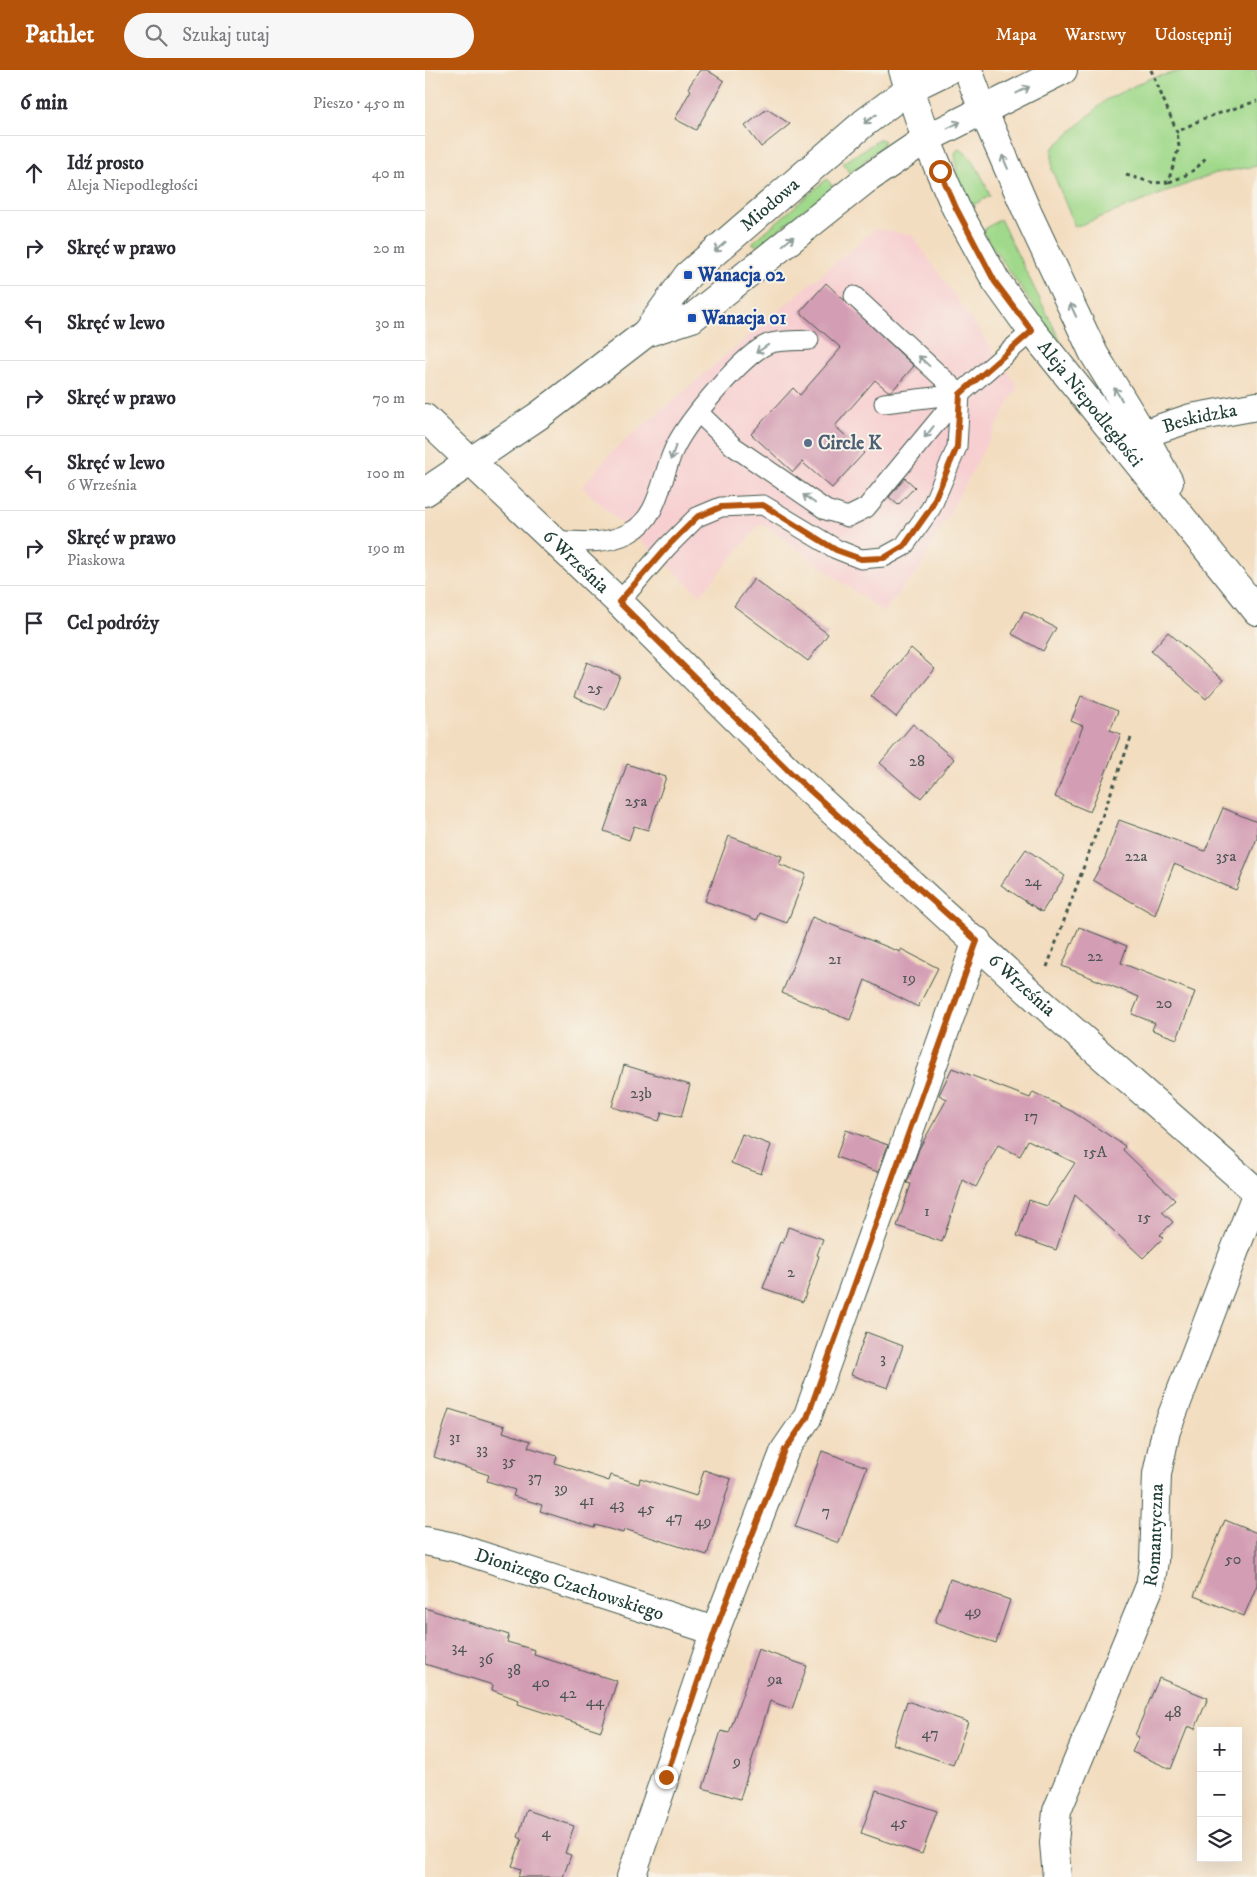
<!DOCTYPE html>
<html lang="pl">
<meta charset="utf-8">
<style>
body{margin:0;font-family:"IM FELL DW Pica",serif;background:#f7f7f7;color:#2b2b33}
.controls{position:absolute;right:15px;bottom:15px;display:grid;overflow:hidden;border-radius:0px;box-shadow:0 5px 20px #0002}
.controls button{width:45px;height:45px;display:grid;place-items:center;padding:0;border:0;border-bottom:1px solid #e1e1e2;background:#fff;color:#2b2b33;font:25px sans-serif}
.stop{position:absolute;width:15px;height:15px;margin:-11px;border:4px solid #b45309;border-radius:50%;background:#fff}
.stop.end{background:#b45309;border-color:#fff;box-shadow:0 1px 5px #0008}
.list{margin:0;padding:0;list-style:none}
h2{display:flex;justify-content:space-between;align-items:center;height:65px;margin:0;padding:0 20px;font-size:21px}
h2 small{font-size:16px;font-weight:400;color:#7c7c81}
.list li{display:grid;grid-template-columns:32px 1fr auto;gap:15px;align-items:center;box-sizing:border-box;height:75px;padding:0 20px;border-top:1px solid #e1e1e2}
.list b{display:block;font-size:19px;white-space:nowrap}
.list p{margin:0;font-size:16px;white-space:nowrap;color:#7c7c81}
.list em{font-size:16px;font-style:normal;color:#7c7c81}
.icon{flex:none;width:28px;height:28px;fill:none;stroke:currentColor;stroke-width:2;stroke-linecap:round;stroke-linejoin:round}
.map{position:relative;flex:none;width:832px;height:1807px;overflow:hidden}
header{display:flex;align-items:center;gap:30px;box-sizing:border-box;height:70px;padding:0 25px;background:#b45309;color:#fff}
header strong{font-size:24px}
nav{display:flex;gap:28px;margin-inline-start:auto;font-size:18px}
.search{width:350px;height:45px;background:#f7f7f7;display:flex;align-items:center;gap:12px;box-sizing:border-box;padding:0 18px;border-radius:28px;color:#7c7c81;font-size:19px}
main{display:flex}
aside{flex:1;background:#fff}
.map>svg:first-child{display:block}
.built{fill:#f7cfd1}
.green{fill:#a0d98b;stroke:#608b60}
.building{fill:#d39db3}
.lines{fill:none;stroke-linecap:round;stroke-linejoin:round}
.lane-casing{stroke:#3f5549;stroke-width:21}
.street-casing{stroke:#3f5549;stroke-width:30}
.secondary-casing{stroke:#3f5549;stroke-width:30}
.primary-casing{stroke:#3f5549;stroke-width:30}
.path{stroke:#3f5549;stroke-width:3;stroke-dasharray:4 4;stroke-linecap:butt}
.lane{stroke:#fff;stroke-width:19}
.street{stroke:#fff;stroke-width:28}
.secondary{stroke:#fff;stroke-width:28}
.primary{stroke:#fff;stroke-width:28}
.oneway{stroke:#8f9e9a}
.route{stroke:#b45309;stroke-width:6}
.transit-dot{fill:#1a4fb4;stroke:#f7f3e8;stroke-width:2}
.service-dot{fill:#5c6f8a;stroke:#f7f3e8;stroke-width:2}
.labels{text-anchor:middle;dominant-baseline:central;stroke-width:4;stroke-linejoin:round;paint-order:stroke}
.number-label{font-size:16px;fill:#4c5554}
.street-label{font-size:19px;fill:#1f3d34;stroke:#f7f3e8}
.transit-label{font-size:19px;font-weight:bold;fill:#164399;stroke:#f7f3e8;text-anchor:start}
.service-label{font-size:19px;font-weight:bold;fill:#4e5e75;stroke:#f7f3e8;text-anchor:start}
</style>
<header>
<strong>Pathlet</strong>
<div class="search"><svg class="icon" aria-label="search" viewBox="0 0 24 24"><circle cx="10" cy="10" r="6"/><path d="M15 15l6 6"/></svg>Szukaj tutaj</div>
<nav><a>Mapa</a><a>Warstwy</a><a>Udostępnij</a></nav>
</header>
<main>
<aside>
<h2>6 min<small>Pieszo · 450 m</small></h2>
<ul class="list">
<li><svg class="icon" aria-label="ahead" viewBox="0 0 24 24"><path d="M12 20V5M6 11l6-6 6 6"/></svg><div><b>Idź prosto</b><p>Aleja Niepodległości</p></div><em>40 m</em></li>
<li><svg class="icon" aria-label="right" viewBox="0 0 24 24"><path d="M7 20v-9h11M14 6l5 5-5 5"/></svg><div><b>Skręć w prawo</b></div><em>20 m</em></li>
<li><svg class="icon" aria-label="left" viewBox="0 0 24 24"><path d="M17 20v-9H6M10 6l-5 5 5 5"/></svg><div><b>Skręć w lewo</b></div><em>30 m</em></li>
<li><svg class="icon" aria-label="right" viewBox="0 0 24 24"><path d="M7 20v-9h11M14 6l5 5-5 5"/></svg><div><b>Skręć w prawo</b></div><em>70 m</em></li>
<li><svg class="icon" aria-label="left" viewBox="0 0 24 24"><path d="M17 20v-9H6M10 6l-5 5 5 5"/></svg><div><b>Skręć w lewo</b><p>6 Września</p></div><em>100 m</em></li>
<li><svg class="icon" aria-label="right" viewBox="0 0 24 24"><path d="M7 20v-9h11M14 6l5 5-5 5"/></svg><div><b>Skręć w prawo</b><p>Piaskowa</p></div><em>190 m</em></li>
<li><svg class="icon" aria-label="arrive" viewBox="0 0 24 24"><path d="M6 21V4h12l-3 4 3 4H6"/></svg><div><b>Cel podróży</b></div></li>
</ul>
</aside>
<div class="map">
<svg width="832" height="1807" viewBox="0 0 832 1807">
<rect width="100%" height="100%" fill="#f7f3e8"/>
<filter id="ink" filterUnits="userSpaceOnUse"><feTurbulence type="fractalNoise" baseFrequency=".02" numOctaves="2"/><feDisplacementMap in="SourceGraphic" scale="10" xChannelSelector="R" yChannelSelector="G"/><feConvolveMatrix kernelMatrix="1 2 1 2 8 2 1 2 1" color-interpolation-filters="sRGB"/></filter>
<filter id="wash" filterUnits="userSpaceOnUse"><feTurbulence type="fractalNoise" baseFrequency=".0096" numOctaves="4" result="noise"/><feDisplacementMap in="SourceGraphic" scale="20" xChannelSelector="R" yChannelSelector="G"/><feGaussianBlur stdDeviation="1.12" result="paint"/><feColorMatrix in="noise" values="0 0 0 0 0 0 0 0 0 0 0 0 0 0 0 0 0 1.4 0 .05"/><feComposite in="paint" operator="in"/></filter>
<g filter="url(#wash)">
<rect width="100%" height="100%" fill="#f3ddc0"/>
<path class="built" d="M450 159 487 165 593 316 496 496 458 542 336 453 275 525 157 417 188 381Z"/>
<g class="green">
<path d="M760 0H832V96L791 103 650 157 627 100V79L681 30 723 9Z"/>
<path d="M455 69 459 70 458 75 425 104 418 93Z"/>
<path d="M533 79C548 83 560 113 565 126L546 136 532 109 530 83Z"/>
<path d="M402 109 408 117 338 172 332 176 327 173Z"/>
<path d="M575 149 637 274 636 277 557 161Z"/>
</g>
<g id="blocks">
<g class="building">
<path d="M275 0H282L299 11 271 60 250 49 266 20 263 18Z"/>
<path d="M342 39 365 54 336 77 320 56Z"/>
<path d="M401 213 489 296 467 321H463L450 310 410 356 439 383 407 418 377 392 368 402 326 364 368 318 375 325 416 278 375 242Z"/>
<path d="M480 408 490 417 473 435 464 427Z"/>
<path d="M329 509 403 564 383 591 309 536Z"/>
<path d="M599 541 631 558 618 581 587 564Z"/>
<path d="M743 562 798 610 781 629 726 581Z"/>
<path d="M486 578 510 599 471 647 446 626Z"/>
<path d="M162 592 195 606 180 640 149 627Z"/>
<path d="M656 626 693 641 685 660 696 664 665 742 630 727 658 656 646 651Z"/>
<path d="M488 654 529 689 496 728 455 693Z"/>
<path d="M202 694 241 707 223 760 209 756 204 770 179 761Z"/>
<path d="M798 738 832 752V768L811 820 749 794 730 845 668 810 680 788 694 750 780 781Z"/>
<path d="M304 766 357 786 354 794 381 804 362 853 335 843 332 850 280 831Z"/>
<path d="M601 779 640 806 617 842 576 815Z"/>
<path d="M387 847 475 882 476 879 513 898 493 937 440 910 425 950 357 923Z"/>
<path d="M654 857 702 876 696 893 770 922 752 969 727 960 730 953 707 944 714 927 637 896Z"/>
<path d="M199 995 265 1015 256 1047 237 1042 234 1051 187 1037Z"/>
<path d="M527 998 605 1028 608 1022 648 1042 700 1076 698 1080 750 1130 737 1142 748 1152 735 1165 738 1168 718 1188 650 1125 631 1180 592 1166 604 1130 622 1136 650 1093 603 1070 595 1086 573 1075 551 1117 538 1110 517 1172 472 1156 486 1114 482 1113 494 1079 522 1029 514 1025Z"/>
<path d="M421 1060 463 1075 453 1102 411 1087Z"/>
<path d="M317 1064 346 1075 336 1104 306 1093Z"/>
<path d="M363 1157 398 1169 392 1185 394 1186 378 1232 338 1218 355 1172 358 1173Z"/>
<path d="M441 1262 478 1276 463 1318 426 1305Z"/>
<path d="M24 1339 80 1356 78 1362 106 1371 103 1377 132 1386 130 1393 184 1411 186 1405 214 1414 215 1408 271 1426 279 1400 306 1409 282 1485 199 1459 198 1463 170 1455 169 1458 115 1441 117 1435 88 1426 90 1420 62 1411 64 1405 9 1387Z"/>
<path d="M397 1381 442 1397 414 1473 370 1457Z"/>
<path d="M800 1450 832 1463V1515L819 1546 769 1526Z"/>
<path d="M525 1509 585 1530 571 1573 510 1552Z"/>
<path d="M0 1538 84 1565 82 1572 110 1580 109 1585 192 1611 176 1661 93 1634 94 1630 67 1620 68 1615 0 1594Z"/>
<path d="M333 1579 382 1596 367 1639 345 1631 315 1729 278 1718 296 1661 304 1663Z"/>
<path d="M734 1608 783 1628 770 1659 763 1656 746 1699 707 1682 714 1667 710 1665Z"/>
<path d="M482 1631 543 1652 528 1695 468 1674Z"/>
<path d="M451 1720 512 1741 497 1784 436 1763Z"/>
<path d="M102 1740 149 1756 140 1783 146 1785 138 1807H93L96 1799 87 1796 97 1769 93 1767Z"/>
</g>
</g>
</g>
<g filter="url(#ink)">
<use href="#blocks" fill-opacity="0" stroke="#3f5549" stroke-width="1"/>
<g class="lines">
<g class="lane-casing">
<g id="lane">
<path d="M459 333 535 324"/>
<path d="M274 343 308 376 401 440 423 447 441 438 535 324 607 261"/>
<path d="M129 470C154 472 181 475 204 463 236 447 236 403 251 375 264 350 317 285 343 274 354 270 372 271 384 270"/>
<path d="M194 532 242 477 272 447 296 437 338 435 411 479 436 489 459 487 479 476 506 438 532 377 535 324 429 226"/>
</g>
</g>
<g class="street-casing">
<g id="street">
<path id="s1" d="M718 364 766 348 832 336"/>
<path id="s2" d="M45 391 194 532 368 705 610 927 832 1122"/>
<path id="s3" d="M0 1471 29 1477 290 1561"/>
<path d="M206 1807 290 1561 360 1380 382 1348 552 871"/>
<path id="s4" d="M632 1807 629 1773 632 1741 725 1516 729 1491 732 1404 741 1361 832 1122"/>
</g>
</g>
<g class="secondary-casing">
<g id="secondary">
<path d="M221 263 267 248 439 111 501 69 638 0"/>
<path d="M0 348 45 391"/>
<path id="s5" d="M0 422 116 344 221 263 263 205 439 53 484 19 523 0"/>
</g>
</g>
<g class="primary-casing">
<g id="primary">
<path id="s6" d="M478 0 501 69 531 138 571 211 607 261 832 541"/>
<path d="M543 0 558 40 604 146 669 284 718 364 744 412"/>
</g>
</g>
<g class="path">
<path d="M726 0 752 62 777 49 832 31"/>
<path d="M701 105 729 113 743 112 754 77 752 62"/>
<path d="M744 112C761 106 771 101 782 86"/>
<path d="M622 897 707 665"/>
</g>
<use href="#lane" class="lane"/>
<use href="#street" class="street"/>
<use href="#secondary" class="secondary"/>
<use href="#primary" class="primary"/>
</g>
<defs><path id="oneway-shaft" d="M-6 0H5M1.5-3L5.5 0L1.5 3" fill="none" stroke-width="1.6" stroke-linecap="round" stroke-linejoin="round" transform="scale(1.25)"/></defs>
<g class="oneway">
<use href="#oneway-shaft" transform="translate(598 20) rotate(-27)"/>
<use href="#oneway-shaft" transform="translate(445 49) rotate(143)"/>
<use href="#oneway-shaft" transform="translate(529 55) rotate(-27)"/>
<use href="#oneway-shaft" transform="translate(580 92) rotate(-113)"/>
<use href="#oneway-shaft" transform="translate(363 171) rotate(-39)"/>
<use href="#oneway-shaft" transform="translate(295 177) rotate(139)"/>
<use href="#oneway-shaft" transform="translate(648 240) rotate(-115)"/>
<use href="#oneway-shaft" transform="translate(337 279) rotate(146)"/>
<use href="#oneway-shaft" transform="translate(499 291) rotate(-137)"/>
<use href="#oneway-shaft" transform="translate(693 324) rotate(-122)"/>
<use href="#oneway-shaft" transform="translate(504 362) rotate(129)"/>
<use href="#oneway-shaft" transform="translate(248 383) rotate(110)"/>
<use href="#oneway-shaft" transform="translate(384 429) rotate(-145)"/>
</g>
</g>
<g class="lines" filter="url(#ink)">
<path class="route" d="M241 1707 290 1561 360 1380 382 1348 552 871 368 705 194 532 242 477 272 447 296 437 338 435 411 480 436 489 459 488 479 476 506 438 532 377 535 324 607 261 570 212 531 138 515 101"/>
</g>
<g class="transit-dot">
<rect x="258" y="200" width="10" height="10" rx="2.5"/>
<rect x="262" y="243" width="10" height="10" rx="2.5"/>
</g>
<circle class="service-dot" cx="383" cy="373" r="5"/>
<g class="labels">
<g class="number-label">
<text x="170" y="618">25</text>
<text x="492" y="691">28</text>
<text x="211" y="731">25a</text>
<text x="711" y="786">22a</text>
<text x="801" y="786">35a</text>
<text x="608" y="811">24</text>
<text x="670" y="886">22</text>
<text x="410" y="889">21</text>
<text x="484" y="908">19</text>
<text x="739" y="933">20</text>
<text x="216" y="1023">23b</text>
<text x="606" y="1046">17</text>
<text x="670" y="1082">15A</text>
<text x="502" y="1141">1</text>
<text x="719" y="1147">15</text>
<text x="366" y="1202">2</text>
<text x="458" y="1288">3</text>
<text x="30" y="1367">31</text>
<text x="57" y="1379">33</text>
<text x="84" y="1391">35</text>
<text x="110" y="1407">37</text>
<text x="136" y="1418">39</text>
<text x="162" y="1430">41</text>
<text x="192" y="1434">43</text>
<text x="221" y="1438">45</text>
<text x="401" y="1441">7</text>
<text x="249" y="1447">47</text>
<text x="278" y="1451">49</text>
<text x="808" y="1489">50</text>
<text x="548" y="1541">49</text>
<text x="34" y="1577">34</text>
<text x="61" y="1589">36</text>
<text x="89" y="1600">38</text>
<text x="350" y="1609">9a</text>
<text x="116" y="1612">40</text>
<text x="143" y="1623">42</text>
<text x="170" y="1631">44</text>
<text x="748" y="1642">48</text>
<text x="505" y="1663">47</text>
<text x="312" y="1691">9</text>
<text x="474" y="1752">45</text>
<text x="121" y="1762">4</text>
</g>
<g class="street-label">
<text stroke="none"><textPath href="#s5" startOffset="452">Miodowa</textPath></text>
<text stroke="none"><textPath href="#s6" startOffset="386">Aleja Niepodległości</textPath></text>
<text stroke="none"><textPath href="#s1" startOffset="59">Beskidzka</textPath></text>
<text stroke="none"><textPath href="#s2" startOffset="146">6 Września</textPath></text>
<text stroke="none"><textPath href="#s2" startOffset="761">6 Września</textPath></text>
<text stroke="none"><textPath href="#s4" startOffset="361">Romantyczna</textPath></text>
<text stroke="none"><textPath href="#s3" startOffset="151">Dionizego Czachowskiego</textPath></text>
</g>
<g class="transit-label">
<text x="273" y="205">Wanacja 02</text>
<text x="277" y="248">Wanacja 01</text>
</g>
<g class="service-label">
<text x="393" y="373">Circle K</text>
</g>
</g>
</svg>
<div class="controls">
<button>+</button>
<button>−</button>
<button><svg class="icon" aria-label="layers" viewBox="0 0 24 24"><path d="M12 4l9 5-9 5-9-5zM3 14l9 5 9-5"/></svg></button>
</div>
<div class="stop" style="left:515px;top:101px"></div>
<div class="stop end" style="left:241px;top:1707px"></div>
</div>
</main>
